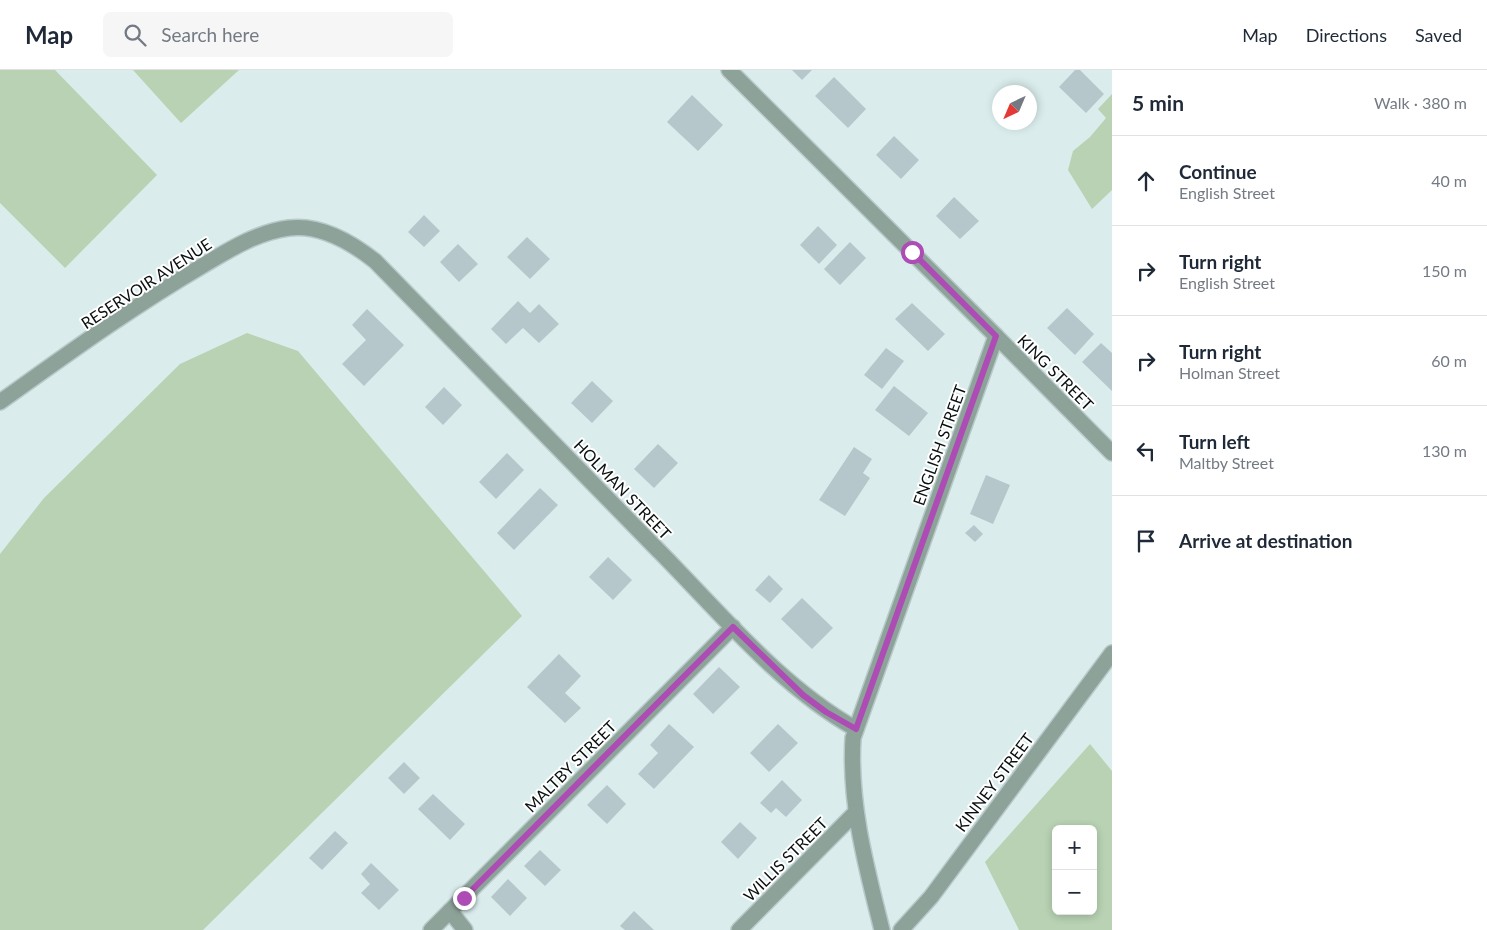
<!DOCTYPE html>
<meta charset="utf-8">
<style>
body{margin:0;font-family:Lato,sans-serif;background:#f6f6f7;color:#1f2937}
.controls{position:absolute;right:15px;bottom:15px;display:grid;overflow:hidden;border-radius:8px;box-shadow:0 2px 8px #0003}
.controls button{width:45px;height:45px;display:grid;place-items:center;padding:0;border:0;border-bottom:1px solid #e0e1e3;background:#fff;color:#1f2937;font:25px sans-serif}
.compass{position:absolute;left:992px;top:15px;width:45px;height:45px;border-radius:50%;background:#fff;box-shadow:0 2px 8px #0003;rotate:224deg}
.stop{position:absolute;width:15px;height:15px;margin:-11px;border:4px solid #ad4cb4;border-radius:50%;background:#fff}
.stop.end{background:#ad4cb4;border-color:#fff;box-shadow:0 1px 5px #0008}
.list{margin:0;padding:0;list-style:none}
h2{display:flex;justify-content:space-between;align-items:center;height:65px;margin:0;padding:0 20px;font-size:21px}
h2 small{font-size:16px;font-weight:400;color:#747a83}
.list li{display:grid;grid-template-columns:32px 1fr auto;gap:15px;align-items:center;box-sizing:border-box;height:90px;padding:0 20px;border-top:1px solid #e0e1e3}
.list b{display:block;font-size:19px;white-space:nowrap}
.list p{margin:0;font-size:16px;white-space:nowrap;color:#747a83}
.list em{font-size:16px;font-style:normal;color:#747a83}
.icon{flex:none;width:28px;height:28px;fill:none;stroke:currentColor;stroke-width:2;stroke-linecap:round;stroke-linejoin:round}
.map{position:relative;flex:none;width:1112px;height:860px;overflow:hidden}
header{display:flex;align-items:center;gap:30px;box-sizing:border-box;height:70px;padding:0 25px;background:#fff;border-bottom:1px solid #e0e1e3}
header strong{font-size:24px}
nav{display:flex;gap:28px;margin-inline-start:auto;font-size:18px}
.search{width:350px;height:45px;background:#f6f6f7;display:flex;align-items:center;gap:12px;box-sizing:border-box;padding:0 18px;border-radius:8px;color:#747a83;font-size:19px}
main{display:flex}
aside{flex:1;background:#fff}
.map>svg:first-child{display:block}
.green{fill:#b8d2b3;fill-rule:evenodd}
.building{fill:#b6c7cc}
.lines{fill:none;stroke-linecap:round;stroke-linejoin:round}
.minor-casing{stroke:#b9c9c9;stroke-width:18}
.minor{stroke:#8da299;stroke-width:15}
.route{stroke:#ad4cb4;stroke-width:6}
.labels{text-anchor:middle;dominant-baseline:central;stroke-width:4;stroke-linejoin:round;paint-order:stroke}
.street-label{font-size:16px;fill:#090f0f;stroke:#fff}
</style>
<header>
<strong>Map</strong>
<div class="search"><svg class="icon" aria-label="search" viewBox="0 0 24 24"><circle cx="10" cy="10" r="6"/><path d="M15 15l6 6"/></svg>Search here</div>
<nav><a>Map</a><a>Directions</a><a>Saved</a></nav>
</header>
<main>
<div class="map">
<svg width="1112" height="860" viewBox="0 0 1112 860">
<rect width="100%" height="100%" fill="#daedec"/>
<g class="green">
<path d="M0 0H55L157 105 65 198 0 133Z"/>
<path d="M133 0H239L181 53Z"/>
<path d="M1112 24V120L1092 139 1068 100 1073 81 1090 67 1106 48 1098 39Z"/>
<path d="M247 263 298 281 522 546 203 860H0V484L44 428 180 294Z"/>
<path d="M1090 674 1112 701V860H1019L985 792ZM1056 759H1093V841H1056Z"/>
</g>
<g class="building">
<path d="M792 0H812L802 10Z"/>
<path d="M1075 0H1080L1104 24 1086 43 1059 17Z"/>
<path d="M834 7 866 39 848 58 815 26Z"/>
<path d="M692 25 723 55 698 81 667 52Z"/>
<path d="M894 66 919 90 901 109 876 85Z"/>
<path d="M954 127 979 151 960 169 936 146Z"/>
<path d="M424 145 440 161 424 177 408 162Z"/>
<path d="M818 156 837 175 819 194 800 175Z"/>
<path d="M527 167 550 189 530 209 507 187Z"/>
<path d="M850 172 866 188 840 215 824 199Z"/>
<path d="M458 174 478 194 459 212 440 192Z"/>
<path d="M518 231 530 243 539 234 559 254 539 273 523 258 506 274 491 259Z"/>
<path d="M912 233 945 264 928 281 895 249Z"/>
<path d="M1067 238 1094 264 1075 285 1047 258Z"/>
<path d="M367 239 404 275 364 316 342 294 366 270 352 255Z"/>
<path d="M1101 273 1112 283V321L1082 292Z"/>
<path d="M886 278 904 291 882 319 864 305Z"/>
<path d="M592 311 613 331 592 353 571 333Z"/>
<path d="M894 316 928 343 909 366 875 340Z"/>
<path d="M444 317 462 335 443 355 425 337Z"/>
<path d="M658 374 678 393 654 418 634 399Z"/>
<path d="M854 377 872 389 863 403 870 408 845 446 819 430Z"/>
<path d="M507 383 524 400 496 429 479 412Z"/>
<path d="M986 405 1010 415 993 454 970 444Z"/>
<path d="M540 418 558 435 514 480 497 463Z"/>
<path d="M974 455 983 464 975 472 965 463Z"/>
<path d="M608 487 632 510 613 530 589 507Z"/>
<path d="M769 505 783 519 770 533 755 520Z"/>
<path d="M802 528 833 558 812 579 781 549Z"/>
<path d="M559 584 581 606 565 623 581 638 565 653 527 617Z"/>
<path d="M719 597 740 617 713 644 693 624Z"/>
<path d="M669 654 694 677 654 719 638 704 658 683 650 675Z"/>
<path d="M778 654 798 673 769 702 750 683Z"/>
<path d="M404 692 420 708 404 724 388 708Z"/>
<path d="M782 710 802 730 786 747 776 738 771 743 760 733Z"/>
<path d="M607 715 626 734 607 754 587 735Z"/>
<path d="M433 724 465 754 450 770 418 739Z"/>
<path d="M740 752 757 768 738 789 721 772Z"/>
<path d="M335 761 348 773 322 800 309 788Z"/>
<path d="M540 780 561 800 545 816 524 796Z"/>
<path d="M371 793 399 820 379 840 361 823 370 814 361 804Z"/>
<path d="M508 809 527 828 510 846 491 827Z"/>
<path d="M634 841 654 860H625L620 856Z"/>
</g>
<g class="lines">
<g class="minor-casing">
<g id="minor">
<path d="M729 0 996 266 853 668C849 734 866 796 882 860"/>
<path d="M996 266 1112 383"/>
<path d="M0 332C66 285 132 237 202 196 229 180 257 162 289 158 320 154 351 172 375 191 470 288 565 386 661 483 721 544 781 617 856 659"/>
<path d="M450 841 465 860"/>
<path d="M431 860 733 557"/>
<path d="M739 860 856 742"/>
<path d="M901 860 931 827 1112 583"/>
</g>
</g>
<use href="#minor" class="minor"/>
</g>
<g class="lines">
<path class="route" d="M464 828 733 557 803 625 826 642 856 659 996 266 912 182"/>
</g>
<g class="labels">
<g class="street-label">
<text transform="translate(146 213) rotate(-33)">RESERVOIR AVENUE</text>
<text transform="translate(1056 302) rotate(45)">KING STREET</text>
<text transform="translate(939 375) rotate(-70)">ENGLISH STREET</text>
<text transform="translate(623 419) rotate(46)">HOLMAN STREET</text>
<text transform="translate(570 696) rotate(-45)">MALTBY STREET</text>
<text transform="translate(994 712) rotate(-53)">KINNEY STREET</text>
<text transform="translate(785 789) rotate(-45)">WILLIS STREET</text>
</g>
</g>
</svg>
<div class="controls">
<button>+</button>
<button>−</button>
</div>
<svg class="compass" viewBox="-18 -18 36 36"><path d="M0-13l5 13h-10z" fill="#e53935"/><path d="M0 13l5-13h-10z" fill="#747a83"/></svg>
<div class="stop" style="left:912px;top:182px"></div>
<div class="stop end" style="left:464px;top:828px"></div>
</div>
<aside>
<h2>5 min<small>Walk · 380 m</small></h2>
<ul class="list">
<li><svg class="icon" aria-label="ahead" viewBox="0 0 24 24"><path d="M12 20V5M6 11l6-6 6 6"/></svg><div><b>Continue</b><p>English Street</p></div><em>40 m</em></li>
<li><svg class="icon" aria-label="right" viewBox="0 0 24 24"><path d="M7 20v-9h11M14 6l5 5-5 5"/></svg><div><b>Turn right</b><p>English Street</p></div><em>150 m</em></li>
<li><svg class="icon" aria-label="right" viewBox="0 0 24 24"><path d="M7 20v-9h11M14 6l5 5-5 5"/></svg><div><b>Turn right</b><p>Holman Street</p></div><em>60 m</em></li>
<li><svg class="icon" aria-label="left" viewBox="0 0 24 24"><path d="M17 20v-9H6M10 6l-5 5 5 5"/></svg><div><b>Turn left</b><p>Maltby Street</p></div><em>130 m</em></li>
<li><svg class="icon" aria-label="arrive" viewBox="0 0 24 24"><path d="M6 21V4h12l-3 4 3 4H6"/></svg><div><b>Arrive at destination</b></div></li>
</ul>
</aside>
</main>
